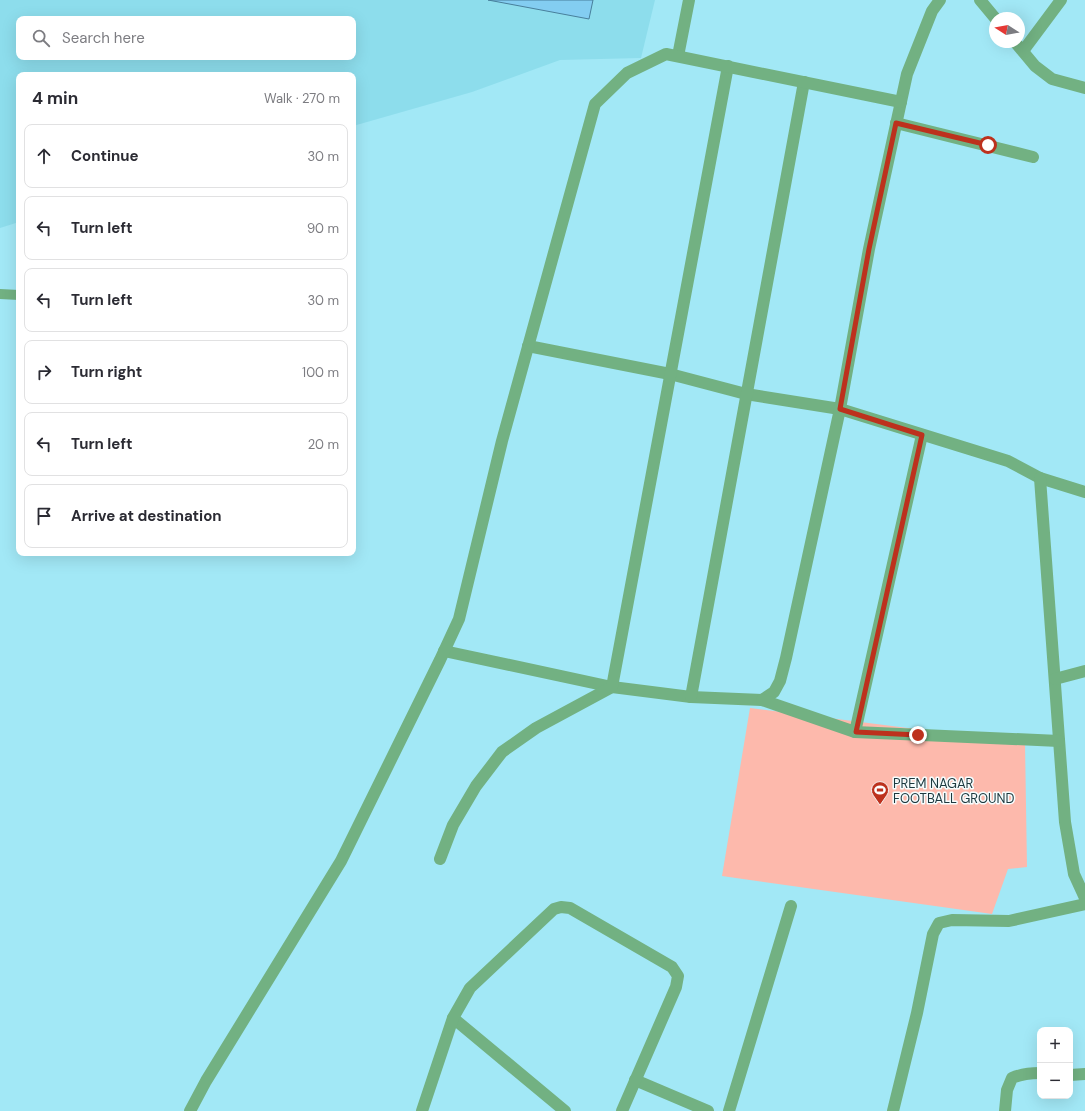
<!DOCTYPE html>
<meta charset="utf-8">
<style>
body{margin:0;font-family:"DM Sans",sans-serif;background:#f2f2f3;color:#2b2b33}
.controls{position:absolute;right:12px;bottom:12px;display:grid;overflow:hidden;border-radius:8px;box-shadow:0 4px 16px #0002}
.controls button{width:36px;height:36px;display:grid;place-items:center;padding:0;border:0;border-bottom:1px solid #e1e1e2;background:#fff;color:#2b2b33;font:20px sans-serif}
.compass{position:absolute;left:989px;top:12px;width:36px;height:36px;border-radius:50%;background:#fff;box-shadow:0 4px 16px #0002;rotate:281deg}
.stop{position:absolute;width:12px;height:12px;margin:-9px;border:3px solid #bd311d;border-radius:50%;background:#fff}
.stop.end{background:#bd311d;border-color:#fff;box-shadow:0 1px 4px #0008}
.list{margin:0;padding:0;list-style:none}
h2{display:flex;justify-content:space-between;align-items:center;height:52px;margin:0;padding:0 16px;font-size:17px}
h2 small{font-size:13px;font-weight:400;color:#7c7c81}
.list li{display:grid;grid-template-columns:26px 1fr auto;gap:12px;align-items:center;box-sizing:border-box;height:64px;margin:0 8px 8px;padding:0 8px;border:1px solid #e1e1e2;border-radius:8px}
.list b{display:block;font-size:15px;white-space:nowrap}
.list em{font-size:13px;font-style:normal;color:#7c7c81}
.icon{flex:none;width:22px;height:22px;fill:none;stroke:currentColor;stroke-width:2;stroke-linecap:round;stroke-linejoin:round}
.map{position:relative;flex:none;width:1085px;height:1111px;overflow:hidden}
.search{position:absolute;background:#fff;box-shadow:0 4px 16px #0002;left:16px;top:16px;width:340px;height:44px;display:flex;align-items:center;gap:10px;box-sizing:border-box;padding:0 14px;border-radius:8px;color:#7c7c81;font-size:15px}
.panel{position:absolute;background:#fff;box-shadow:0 4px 16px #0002;left:16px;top:72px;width:340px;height:484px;border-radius:8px}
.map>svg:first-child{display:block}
.built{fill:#8dddec;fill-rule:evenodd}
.green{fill:#fdb9ac}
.building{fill:#83cdf1;stroke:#487f9b}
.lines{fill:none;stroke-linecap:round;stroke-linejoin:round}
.lane{stroke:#72b182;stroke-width:10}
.street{stroke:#72b182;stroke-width:12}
.route{stroke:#bd311d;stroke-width:5}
.labels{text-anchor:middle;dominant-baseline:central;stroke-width:3;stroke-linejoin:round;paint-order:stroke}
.poi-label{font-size:13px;fill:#1d393f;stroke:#f6fdfe;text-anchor:start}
</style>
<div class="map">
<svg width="1085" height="1111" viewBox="0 0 1085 1111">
<rect width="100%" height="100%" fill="#a2e8f6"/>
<path class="built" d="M0 0H655L641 58 560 60 472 92 353 126V75H19V222L0 228ZM19 19H353V57H19Z"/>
<path class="green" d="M750 708 1025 743 1027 867 1008 869 992 914 722 876Z"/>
<path class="building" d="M488 0H593L589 19Z"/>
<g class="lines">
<path class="lane" d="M0 294 19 295"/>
<g class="street">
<path d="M980 0 995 18"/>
<path d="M1015 42 1035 66 1052 79 1085 88"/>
<path d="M1023 51 1061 0"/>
<path d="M678 56 689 0"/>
<path d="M896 123 1033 157"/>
<path d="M528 346 670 374 746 394 840 409 1008 461 1040 478 1085 492"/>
<path d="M1040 478 1065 822 1074 874 1085 898"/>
<path d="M444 651 612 687 691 697 762 700 774 692 780 681 786 658 840 409 869 249 907 74 932 11 940 0"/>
<path d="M1055 679 1085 671"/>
<path d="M691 697 804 82"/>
<path d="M762 700 855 732 1059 741"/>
<path d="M855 732 922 435"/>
<path d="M440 859 453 825 476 786 502 752 536 728 612 687 728 66"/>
<path d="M453 1018 565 1111"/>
<path d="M1070 1075 1085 1074"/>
<path d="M635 1080 708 1111"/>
<path d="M190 1111 206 1081 341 861 440 660 459 619 502 441 595 104 627 73 666 54 901 102"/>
<path d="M422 1111 453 1018 470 988 554 909 561 907 570 908 672 967 678 976 676 987 622 1111"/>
<path d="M729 1111 791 906"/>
<path d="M893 1111 917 1013 933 934 939 923 952 920 1009 921 1085 904"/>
<path d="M1005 1111 1007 1090 1012 1078C1021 1074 1030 1073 1040 1073"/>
</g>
</g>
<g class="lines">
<path class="route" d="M918 735 856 732 922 435 840 409 869 249 896 123 988 145"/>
</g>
<defs>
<g id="stadium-pin" transform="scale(0.9)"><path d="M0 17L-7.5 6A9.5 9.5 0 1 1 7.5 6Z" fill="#bd311d" stroke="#f6fdfe"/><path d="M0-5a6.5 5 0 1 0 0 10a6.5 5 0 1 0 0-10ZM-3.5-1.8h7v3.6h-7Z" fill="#fff"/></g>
</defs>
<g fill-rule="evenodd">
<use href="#stadium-pin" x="880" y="790"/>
</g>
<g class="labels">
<g class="poi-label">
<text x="893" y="783">PREM NAGAR<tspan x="893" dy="15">FOOTBALL GROUND</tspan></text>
</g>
</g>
</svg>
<div class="controls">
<button>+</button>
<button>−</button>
</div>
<svg class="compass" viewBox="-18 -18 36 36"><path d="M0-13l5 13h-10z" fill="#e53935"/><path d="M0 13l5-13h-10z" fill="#7c7c81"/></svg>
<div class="stop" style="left:988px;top:145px"></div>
<div class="stop end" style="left:918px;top:735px"></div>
<div class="search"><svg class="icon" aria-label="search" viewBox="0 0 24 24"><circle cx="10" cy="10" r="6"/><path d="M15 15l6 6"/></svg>Search here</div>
<section class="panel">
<h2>4 min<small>Walk · 270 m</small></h2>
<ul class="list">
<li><svg class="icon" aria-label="ahead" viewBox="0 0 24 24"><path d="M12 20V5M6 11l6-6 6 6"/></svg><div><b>Continue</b></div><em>30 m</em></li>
<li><svg class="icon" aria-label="left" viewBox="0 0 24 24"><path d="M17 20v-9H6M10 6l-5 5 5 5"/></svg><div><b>Turn left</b></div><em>90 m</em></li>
<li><svg class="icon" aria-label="left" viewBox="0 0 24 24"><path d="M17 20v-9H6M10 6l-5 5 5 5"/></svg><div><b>Turn left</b></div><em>30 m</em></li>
<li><svg class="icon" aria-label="right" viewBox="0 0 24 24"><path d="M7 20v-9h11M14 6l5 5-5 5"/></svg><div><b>Turn right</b></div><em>100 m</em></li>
<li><svg class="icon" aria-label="left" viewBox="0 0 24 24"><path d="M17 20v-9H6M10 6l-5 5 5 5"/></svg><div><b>Turn left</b></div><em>20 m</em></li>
<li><svg class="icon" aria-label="arrive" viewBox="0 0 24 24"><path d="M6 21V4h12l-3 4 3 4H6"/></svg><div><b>Arrive at destination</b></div></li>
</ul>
</section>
</div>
